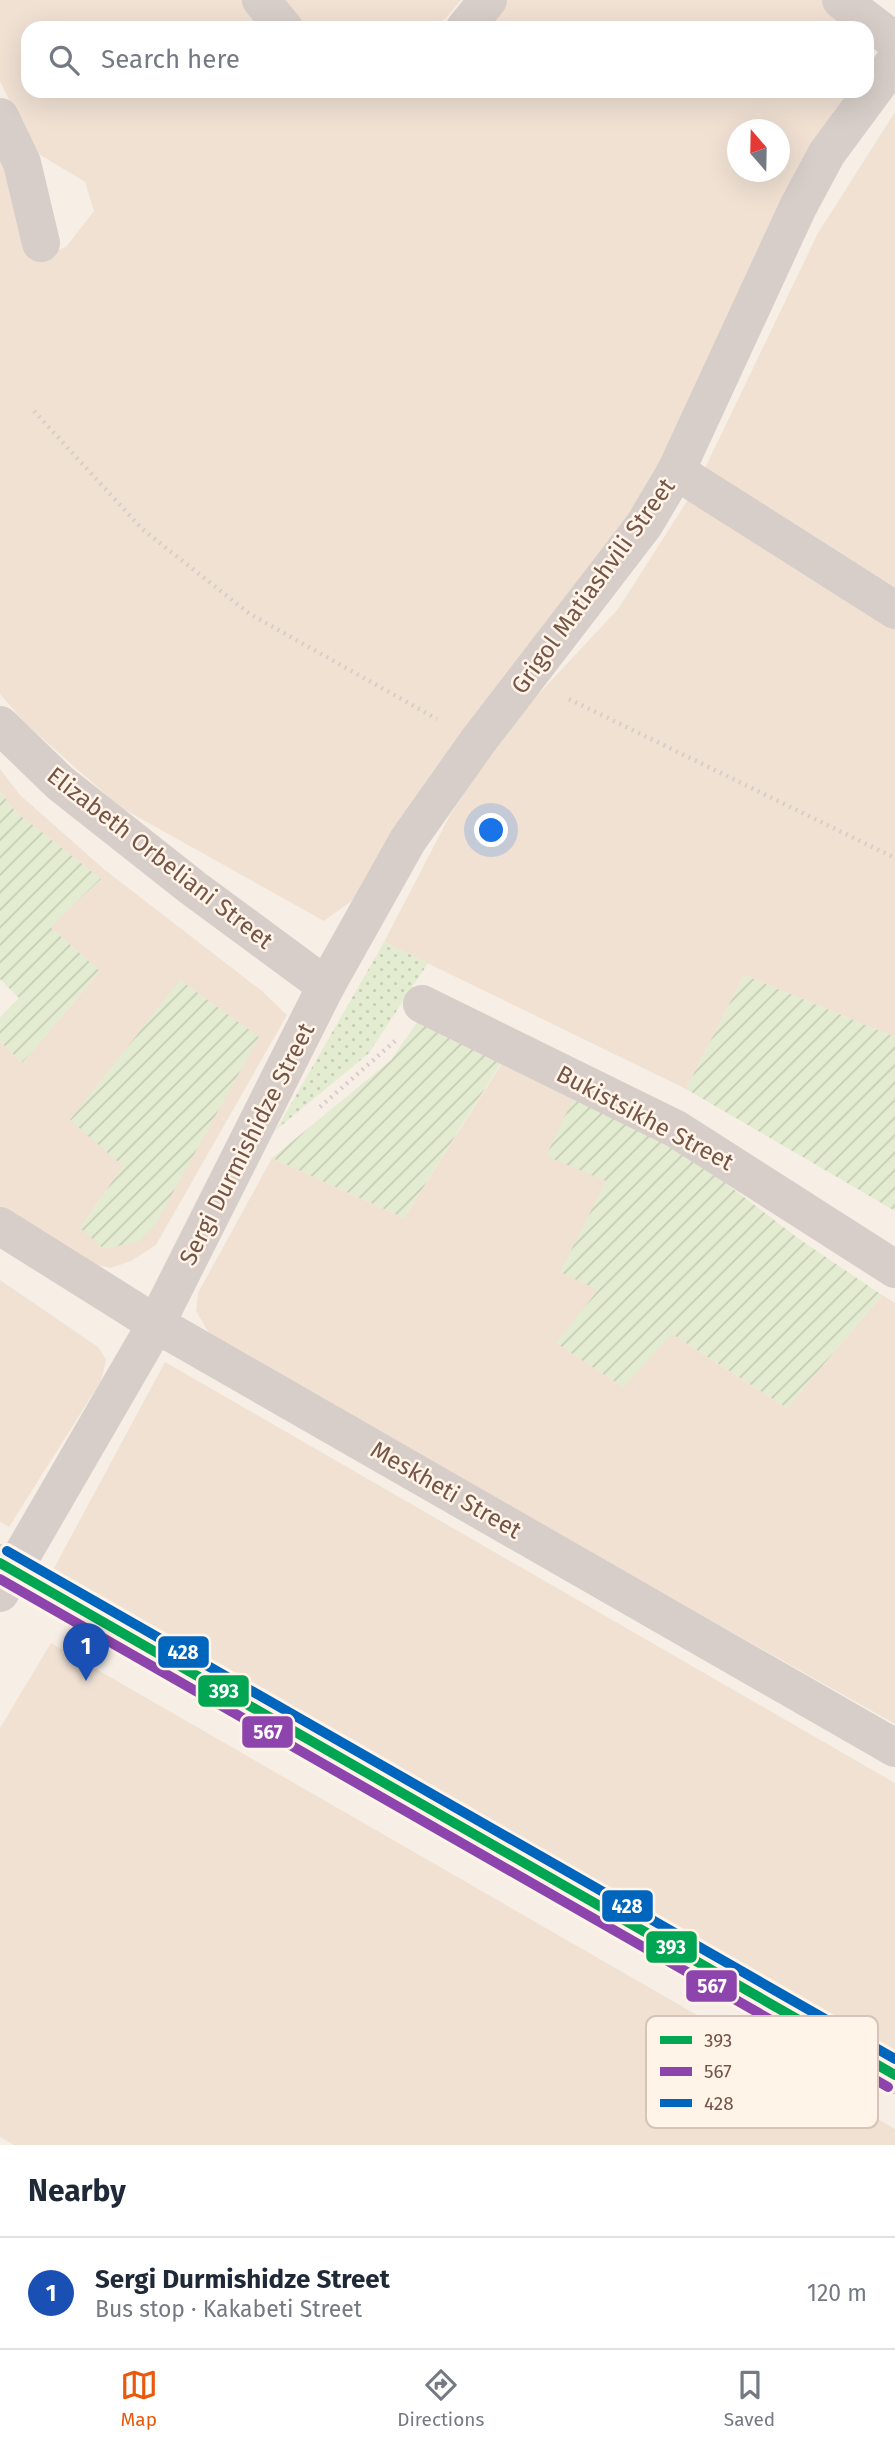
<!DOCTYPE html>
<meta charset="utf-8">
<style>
body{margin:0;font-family:"Fira Sans",sans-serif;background:#f6f6f7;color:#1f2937}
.compass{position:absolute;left:727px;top:119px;width:63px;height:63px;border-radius:50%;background:#fff;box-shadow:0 7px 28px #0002;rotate:340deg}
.you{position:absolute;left:492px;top:831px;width:24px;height:24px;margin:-18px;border:5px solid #fff;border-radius:50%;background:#1a73e8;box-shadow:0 0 0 10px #1a73e833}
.badge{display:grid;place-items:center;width:46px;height:46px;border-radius:50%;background:#ea580c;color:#fff;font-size:23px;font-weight:700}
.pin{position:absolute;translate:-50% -58px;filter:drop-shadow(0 2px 4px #0008)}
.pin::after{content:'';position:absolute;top:37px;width:24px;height:21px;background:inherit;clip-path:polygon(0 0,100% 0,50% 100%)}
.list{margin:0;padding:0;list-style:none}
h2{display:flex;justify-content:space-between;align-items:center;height:91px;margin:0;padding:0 28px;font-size:30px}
h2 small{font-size:23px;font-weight:400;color:#747a83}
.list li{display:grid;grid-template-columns:46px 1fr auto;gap:21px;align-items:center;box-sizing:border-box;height:112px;padding:0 28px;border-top:2px solid #e0e1e3}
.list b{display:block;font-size:26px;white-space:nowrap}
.list p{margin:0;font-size:23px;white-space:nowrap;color:#747a83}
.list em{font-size:23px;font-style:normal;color:#747a83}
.icon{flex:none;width:38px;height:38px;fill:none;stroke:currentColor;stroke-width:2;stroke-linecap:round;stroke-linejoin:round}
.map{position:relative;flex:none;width:895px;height:2145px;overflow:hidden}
.search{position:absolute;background:#fff;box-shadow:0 7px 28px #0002;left:21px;right:21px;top:21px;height:77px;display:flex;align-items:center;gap:18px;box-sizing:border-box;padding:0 24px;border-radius:21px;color:#747a83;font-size:26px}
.sheet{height:203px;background:#fff}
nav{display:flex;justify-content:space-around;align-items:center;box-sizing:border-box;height:98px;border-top:2px solid #e0e1e3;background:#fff;font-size:19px;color:#747a83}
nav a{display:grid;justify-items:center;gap:4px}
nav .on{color:#ea580c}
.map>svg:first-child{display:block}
.residential{fill:#f0e1d3;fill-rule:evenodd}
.grass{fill:url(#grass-dots)}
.garden{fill:url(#garden-furrows)}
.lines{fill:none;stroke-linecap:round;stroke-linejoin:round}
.path{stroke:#d7cec9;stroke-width:4.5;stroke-dasharray:2 5;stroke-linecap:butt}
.street{stroke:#d7cec9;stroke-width:38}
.secondary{stroke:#d7cec9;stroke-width:38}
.bus-1-casing{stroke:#fff4e7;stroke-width:16}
.bus-2-casing{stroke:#fff4e7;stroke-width:16}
.bus-3-casing{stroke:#fff4e7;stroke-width:16}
.bus-1{stroke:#00a651;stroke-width:10}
.bus-2{stroke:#8e44ad;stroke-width:10}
.bus-3{stroke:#0065bd;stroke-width:10}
.labels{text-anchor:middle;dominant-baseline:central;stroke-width:5;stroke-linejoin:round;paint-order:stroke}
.street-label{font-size:24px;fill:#745547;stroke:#fff4e7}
.key{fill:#fff4e7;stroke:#d5c4b7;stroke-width:2}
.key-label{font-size:19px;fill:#745547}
.line-badge{stroke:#fff4e7;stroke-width:2.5}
.badge-label{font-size:19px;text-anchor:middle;font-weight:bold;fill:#fff}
</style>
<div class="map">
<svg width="895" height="2145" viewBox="0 0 895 2145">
<defs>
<pattern id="grass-dots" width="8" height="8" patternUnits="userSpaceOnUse" patternTransform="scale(1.75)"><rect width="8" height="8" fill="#e3ecd1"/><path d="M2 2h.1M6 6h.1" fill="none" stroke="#c6ccb5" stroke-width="1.8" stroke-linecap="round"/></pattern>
<pattern id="garden-furrows" width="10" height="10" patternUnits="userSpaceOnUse" patternTransform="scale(1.75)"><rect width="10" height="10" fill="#e3ecd1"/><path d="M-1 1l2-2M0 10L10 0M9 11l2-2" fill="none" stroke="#c6ccb5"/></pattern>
</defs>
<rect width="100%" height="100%" fill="#f7efe6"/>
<g class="residential">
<path d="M0 0H250L274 28H28V91H860L669 460 357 897 324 921 120 807 25 723 0 694V145L34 259 66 247 94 211 85 182 34 151 0 81ZM738 130H780V172H738Z"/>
<path d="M278 0H461L446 18 429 28H301Z"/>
<path d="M508 0H826L864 28H487Z"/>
<path d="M895 112V587L705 468 818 233Z"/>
<path d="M689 498 895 629V1037L744 975 686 1089 384 942 449 817 503 732 618 609Z"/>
<path d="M0 769 20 795 105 870 262 991 287 1015 156 1245 131 1261 111 1268 82 1262 0 1213V1041L22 1063 100 971 50 927 101 879 16 812 0 792ZM180 980 259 1038 80 1228 123 1166Z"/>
<path d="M505 1058 576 1093 607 1181 561 1271 598 1290 557 1343 672 1334 787 1408 882 1295 895 1303V1724L213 1340 196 1311 198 1293 272 1158 404 1218Z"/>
<path d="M0 1280 98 1347 106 1360 101 1381 9 1527 0 1522Z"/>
<path d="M165 1362 895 1783V2054L53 1570Z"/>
<path d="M51 1643 895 2129V2145H14L0 2137V1728Z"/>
</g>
<path class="grass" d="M384 942 428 963 369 1053 276 1130Z"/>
<g class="garden">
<path d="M0 792 16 812 101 879 50 927 100 971 22 1063 0 1041V1017L19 998 0 979Z"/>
<path d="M744 975 895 1037V1211L686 1089Z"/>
<path d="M180 980 259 1037 156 1223 140 1241 104 1249 80 1228 123 1166 70 1120Z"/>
<path d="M420 1018 504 1058 404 1218 272 1158 391 1060Z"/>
<path d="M576 1093 707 1169 799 1239 882 1295 787 1408 672 1334 623 1387 556 1343 598 1290 560 1272 606 1181 546 1156Z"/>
</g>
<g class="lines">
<g class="path">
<path d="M34 411 142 529 250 614 437 719"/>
<path d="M569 699 895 858"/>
<path d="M320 1107 395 1041"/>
</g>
<g class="street">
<path d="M261 0 284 28"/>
<path d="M841 0 895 41"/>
<path d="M465 28 488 0"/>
<path d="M0 117 22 163 41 243"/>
<path d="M676 471 895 610"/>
<path d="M0 725 60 783 193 888 326 986"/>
<path d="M422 1004 676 1129 895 1269"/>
<path d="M0 1226 156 1324 895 1748"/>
<path d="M0 1593 156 1324 326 986 408 840 478 741 644 525 676 471 798 207 827 153 895 61"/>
</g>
<path class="secondary" d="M0 1563 895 2075"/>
<g class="bus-1-casing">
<path id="bus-1" d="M0 1563 895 2075"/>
</g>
<g class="bus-2-casing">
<path id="bus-2" d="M0 1579 888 2087"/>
</g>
<g class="bus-3-casing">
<path id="bus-3" d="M7 1551 895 2059"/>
</g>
<use href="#bus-1" class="bus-1"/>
<use href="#bus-2" class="bus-2"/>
<use href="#bus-3" class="bus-3"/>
</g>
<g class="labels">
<g class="street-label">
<text transform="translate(593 586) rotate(-54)">Grigol Matiashvili Street</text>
<text transform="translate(160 858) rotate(38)">Elizabeth Orbeliani Street</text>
<text transform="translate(645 1118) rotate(28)">Bukistsikhe Street</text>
<text transform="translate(247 1144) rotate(-63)">Sergi Durmishidze Street</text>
<text transform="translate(446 1490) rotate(30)">Meskheti Street</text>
</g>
</g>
<rect x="646" y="2016" width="232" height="112" rx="10" class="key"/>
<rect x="660" y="2036" width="32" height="8" fill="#00a651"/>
<rect x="660" y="2067" width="32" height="9" fill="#8e44ad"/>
<rect x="660" y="2099" width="32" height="8" fill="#0065bd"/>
<g class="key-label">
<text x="704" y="2047">393</text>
<text x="704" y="2078">567</text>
<text x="704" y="2110">428</text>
</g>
<g class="line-badge">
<rect x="157" y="1635" width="53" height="34" rx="7" fill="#0065bd"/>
<rect x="197" y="1674" width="53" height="34" rx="7" fill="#00a651"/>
<rect x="241" y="1715" width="53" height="34" rx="7" fill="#8e44ad"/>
<rect x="601" y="1889" width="53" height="34" rx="7" fill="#0065bd"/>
<rect x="645" y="1930" width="53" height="34" rx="7" fill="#00a651"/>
<rect x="685" y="1969" width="53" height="34" rx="7" fill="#8e44ad"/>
</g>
<g class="badge-label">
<text x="183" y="1659">428</text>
<text x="224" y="1698">393</text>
<text x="268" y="1739">567</text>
<text x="627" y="1913">428</text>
<text x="671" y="1954">393</text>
<text x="712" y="1993">567</text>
</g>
</svg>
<svg class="compass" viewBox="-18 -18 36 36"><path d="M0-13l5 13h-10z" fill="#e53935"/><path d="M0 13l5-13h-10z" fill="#747a83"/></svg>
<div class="you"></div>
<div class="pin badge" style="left:86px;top:1681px;background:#1a4fb4">1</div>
<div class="search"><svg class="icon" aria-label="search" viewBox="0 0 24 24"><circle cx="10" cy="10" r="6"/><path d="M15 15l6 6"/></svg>Search here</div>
</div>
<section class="sheet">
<h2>Nearby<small></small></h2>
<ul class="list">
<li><span class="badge" style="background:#1a4fb4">1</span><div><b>Sergi Durmishidze Street</b><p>Bus stop · Kakabeti Street</p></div><em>120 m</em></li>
</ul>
</section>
<nav>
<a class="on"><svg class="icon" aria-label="map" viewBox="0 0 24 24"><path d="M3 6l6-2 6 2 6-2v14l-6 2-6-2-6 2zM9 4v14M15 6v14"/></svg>Map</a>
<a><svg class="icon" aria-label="directions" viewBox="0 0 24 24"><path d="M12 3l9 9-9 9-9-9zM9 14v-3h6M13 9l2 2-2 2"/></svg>Directions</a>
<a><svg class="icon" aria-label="saved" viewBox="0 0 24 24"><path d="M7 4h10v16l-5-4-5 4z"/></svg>Saved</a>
</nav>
